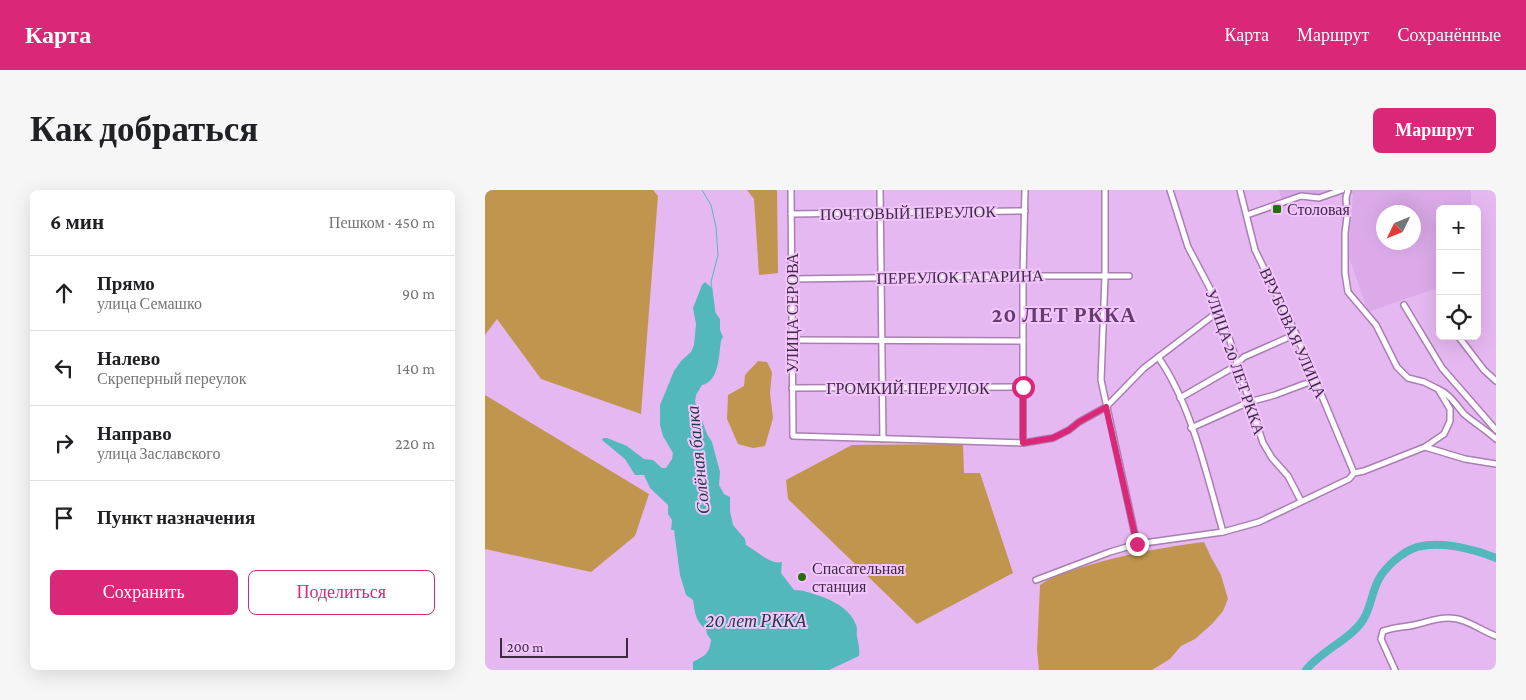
<!DOCTYPE html>
<html lang="ru">
<meta charset="utf-8">
<style>
body{margin:0;font-family:"Crimson Pro",serif;background:#f6f6f6;color:#202124}
.controls{position:absolute;right:15px;top:15px;display:grid;overflow:hidden;border-radius:8px;box-shadow:0 5px 20px #0002}
.controls button{width:45px;height:45px;display:grid;place-items:center;padding:0;border:0;border-bottom:1px solid #e0e0e0;background:#fff;color:#202124;font:25px sans-serif}
.compass{position:absolute;left:891px;top:15px;width:45px;height:45px;border-radius:50%;background:#fff;box-shadow:0 5px 20px #0002;rotate:227deg}
.scale{position:absolute;left:15px;bottom:12px;width:128px;box-sizing:border-box;padding-left:5px;border:2px solid #3c2a40;border-top:0;font-size:14px;line-height:18px;white-space:nowrap;color:#3c2a40;-webkit-text-stroke:4px #f3c5fe;paint-order:stroke}
.stop{position:absolute;width:15px;height:15px;margin:-11px;border:4px solid #db2777;border-radius:50%;background:#fff}
.stop.end{background:#db2777;border-color:#fff;box-shadow:0 1px 5px #0008}
.list{margin:0;padding:0;list-style:none}
h2{display:flex;justify-content:space-between;align-items:center;height:65px;margin:0;padding:0 20px;font-size:21px}
h2 small{font-size:16px;font-weight:400;color:#757577}
.list li{display:grid;grid-template-columns:32px 1fr auto;gap:15px;align-items:center;box-sizing:border-box;height:75px;padding:0 20px;border-top:1px solid #e0e0e0}
.list b{display:block;font-size:19px;white-space:nowrap}
.list p{margin:0;font-size:16px;white-space:nowrap;color:#757577}
.list em{font-size:16px;font-style:normal;color:#757577}
.actions{display:flex;gap:10px;padding:15px 20px}
.actions a{flex:1;padding:11px 0;border:1px solid #db2777;border-radius:8px;text-align:center;font-size:18px;color:#db2777}
.actions .main{background:#db2777;color:#fff}
.icon{flex:none;width:28px;height:28px;fill:none;stroke:currentColor;stroke-width:2;stroke-linecap:round;stroke-linejoin:round}
.map{position:relative;flex:none;width:1011px;height:480px;overflow:hidden;border-radius:8px}
header{display:flex;align-items:center;gap:30px;box-sizing:border-box;height:70px;padding:0 25px;background:#db2777;color:#fff}
header strong{font-size:24px}
nav{display:flex;gap:28px;margin-inline-start:auto;font-size:18px}
.intro{display:flex;align-items:center;justify-content:space-between;box-sizing:border-box;height:120px;padding:0 30px}
h1{margin:0;font-size:35px}
.button{padding:12px 22px;border-radius:8px;background:#db2777;color:#fff;font-size:18px;font-weight:700}
main{display:flex;gap:30px;padding:0 30px}
aside{flex:1;background:#fff;border-radius:8px;box-shadow:0 5px 20px #0002}
.map>svg:first-child{display:block}
.built{fill:#dcaae9;fill-rule:evenodd}
.green{fill:#c0964e}
.water{fill:#53b8bc}
.lines{fill:none;stroke-linecap:round;stroke-linejoin:round}
.stream{stroke:#53b8bc;stroke-width:1}
.river{stroke:#53b8bc;stroke-width:8}
.minor-casing{stroke:#a97eb3;stroke-width:8}
.minor{stroke:#fff;stroke-width:5}
.route{stroke:#db2777;stroke-width:6}
.poi-dot{fill:#276f0e;stroke:#f3c5fe;stroke-width:2}
.labels{text-anchor:middle;dominant-baseline:central;stroke-width:4;stroke-linejoin:round;paint-order:stroke}
.poi-label{font-size:16px;fill:#3c2a40;stroke:#f3c5fe;text-anchor:start}
.street-label{font-size:16px;fill:#3c2a40;stroke:#f3c5fe}
.water-label{font-size:18px;font-style:italic;fill:#1d3c3d;stroke:#f3c5fe}
.district-label{font-size:21px;font-weight:bold;letter-spacing:1px;fill:#643d6e;stroke:#f3c5fe}
</style>
<header>
<strong>Карта</strong>
<nav><a>Карта</a><a>Маршрут</a><a>Сохранённые</a></nav>
</header>
<div class="intro"><h1>Как добраться</h1><a class="button">Маршрут</a></div>
<main>
<aside>
<h2>6 мин<small>Пешком · 450 m</small></h2>
<ul class="list">
<li><svg class="icon" aria-label="ahead" viewBox="0 0 24 24"><path d="M12 20V5M6 11l6-6 6 6"/></svg><div><b>Прямо</b><p>улица Семашко</p></div><em>90 m</em></li>
<li><svg class="icon" aria-label="left" viewBox="0 0 24 24"><path d="M17 20v-9H6M10 6l-5 5 5 5"/></svg><div><b>Налево</b><p>Скреперный переулок</p></div><em>140 m</em></li>
<li><svg class="icon" aria-label="right" viewBox="0 0 24 24"><path d="M7 20v-9h11M14 6l5 5-5 5"/></svg><div><b>Направо</b><p>улица Заславского</p></div><em>220 m</em></li>
<li><svg class="icon" aria-label="arrive" viewBox="0 0 24 24"><path d="M6 21V4h12l-3 4 3 4H6"/></svg><div><b>Пункт назначения</b></div></li>
</ul>
<div class="actions"><a class="main">Сохранить</a><a>Поделиться</a></div>
</aside>
<div class="map">
<svg width="1011" height="480" viewBox="0 0 1011 480">
<rect width="100%" height="100%" fill="#e6b8f1"/>
<path class="built" d="M794 0H986V19H955V97L883 122 863 64 868 4 796 9ZM898 22H928V52H898Z"/>
<g class="green">
<path d="M0 0H168L173 6 156 224 56 189 12 129 0 145Z"/>
<path d="M262 0H292L293 83 274 85 269 9Z"/>
<path d="M273 171 282 172 287 182 285 203 288 228 280 256 268 258 253 254 242 229 243 205 259 196 260 185Z"/>
<path d="M0 205 164 304 150 346 106 382 0 359Z"/>
<path d="M478 254 479 283H495L528 383 432 434 303 309 301 290 367 255Z"/>
<path d="M719 352 726 367 736 385 743 409 738 421 727 434 710 449 696 456 685 469 667 480H554L552 460 555 395C569 385 585 381 601 376 640 364 679 357 719 352Z"/>
</g>
<path class="water" d="M220 92 227 98 230 122 235 129V140L238 147 236 150C234 165 234 192 217 195L211 205 210 212 222 244 227 252 235 282 234 295 239 304 245 307V321L248 335 260 349 261 355C271 360 285 375 297 372L296 383 309 400C319 400 325 403 335 406 349 411 366 420 371 435 373 439 371 442 372 446 373 453 375 458 374 466L344 480H208V472C221 465 224 464 226 450L222 444 221 439C210 432 210 421 208 410L201 405 195 385 189 340H186L187 330 183 324V315L165 298 159 285H150L140 269 117 250 118 248H122L142 256 159 269 168 270 177 278H181L187 269 188 263 178 246 175 235V215L189 181 196 171 206 162 209 155 211 134 208 118 217 95Z"/>
<g class="lines">
<path class="stream" d="M217 0 226 15 231 37 233 65 226 92 230 123"/>
<path class="river" d="M821 480C836 461 866 449 878 430 887 416 887 397 897 384 905 373 922 358 937 356 960 352 989 359 1011 368"/>
<g class="minor-casing">
<g id="minor">
<path d="M306 0 308 246 538 253 568 248 584 240 594 232 621 217 659 178 730 124"/>
<path d="M395 0 398 249"/>
<path d="M620 0V87L616 190 652 354"/>
<path d="M685 0 703 57 729 106 730 124 744 148 778 253 787 268 803 286 816 311"/>
<path d="M755 0 770 60 811 144 869 283"/>
<path d="M306 24 540 21"/>
<path d="M762 25 816 6 834 8 857 0"/>
<path d="M307 89 538 86H644"/>
<path d="M919 115 957 178 1011 240"/>
<path d="M973 146 999 180 1011 191"/>
<path d="M307 150 538 151"/>
<path d="M673 167C706 213 722 286 738 342"/>
<path d="M307 198 538 197"/>
<path d="M953 199C965 204 971 215 979 224 988 232 1001 240 1011 249"/>
<path d="M695 208 747 178 759 167 811 144"/>
<path d="M706 238 764 212 790 205 830 190"/>
<path d="M538 253V86L540 0"/>
<path d="M940 257 980 269 1011 274"/>
<path d="M551 390 625 362 652 354 738 342 774 332 864 289 869 283 879 281 940 257 959 244 965 231V219L953 199 939 192 923 188 912 177 891 135 863 102 860 83V43L862 27 861 8 863 0"/>
<path d="M910 480 896 449 898 441 902 440C911 437 921 437 929 435 946 431 962 424 979 431 990 435 1000 442 1011 446"/>
</g>
</g>
<use href="#minor" class="minor"/>
</g>
<g class="lines">
<path class="route" d="M538 197V253L568 248 584 240 594 232 621 217 652 354"/>
</g>
<g class="poi-dot">
<rect x="787" y="14" width="10" height="10" rx="2.5"/>
<circle cx="317" cy="387" r="5"/>
</g>
<g class="labels">
<g class="poi-label">
<text x="802" y="19">Столовая</text>
<text x="327" y="378">Спасательная<tspan x="327" dy="18">станция</tspan></text>
</g>
<g class="street-label">
<text transform="translate(423 23) rotate(-1)">ПОЧТОВЫЙ ПЕРЕУЛОК</text>
<text transform="translate(475 87) rotate(-1)">ПЕРЕУЛОК ГАГАРИНА</text>
<text transform="translate(307 123) rotate(-90)">УЛИЦА СЕРОВА</text>
<text transform="translate(808 143) rotate(66)">ВРУБОВАЯ УЛИЦА</text>
<text transform="translate(750 172) rotate(71)">УЛИЦА 20 ЛЕТ РККА</text>
<text x="423" y="198">ГРОМКИЙ ПЕРЕУЛОК</text>
</g>
<g class="water-label">
<text transform="translate(213 270) rotate(-96)">Солёная балка</text>
<text x="271" y="431">20 лет РККА</text>
</g>
<g class="district-label">
<text x="579" y="125">20 ЛЕТ РККА</text>
</g>
</g>
</svg>
<div class="controls">
<button>+</button>
<button>−</button>
<button><svg class="icon" aria-label="locate" viewBox="0 0 24 24"><circle cx="12" cy="12" r="6"/><path d="M12 2v4M12 18v4M2 12h4M18 12h4"/></svg></button>
</div>
<svg class="compass" viewBox="-18 -18 36 36"><path d="M0-13l5 13h-10z" fill="#e53935"/><path d="M0 13l5-13h-10z" fill="#757577"/></svg>
<div class="scale">200 m</div>
<div class="stop" style="left:538px;top:197px"></div>
<div class="stop end" style="left:652px;top:354px"></div>
</div>
</main>
